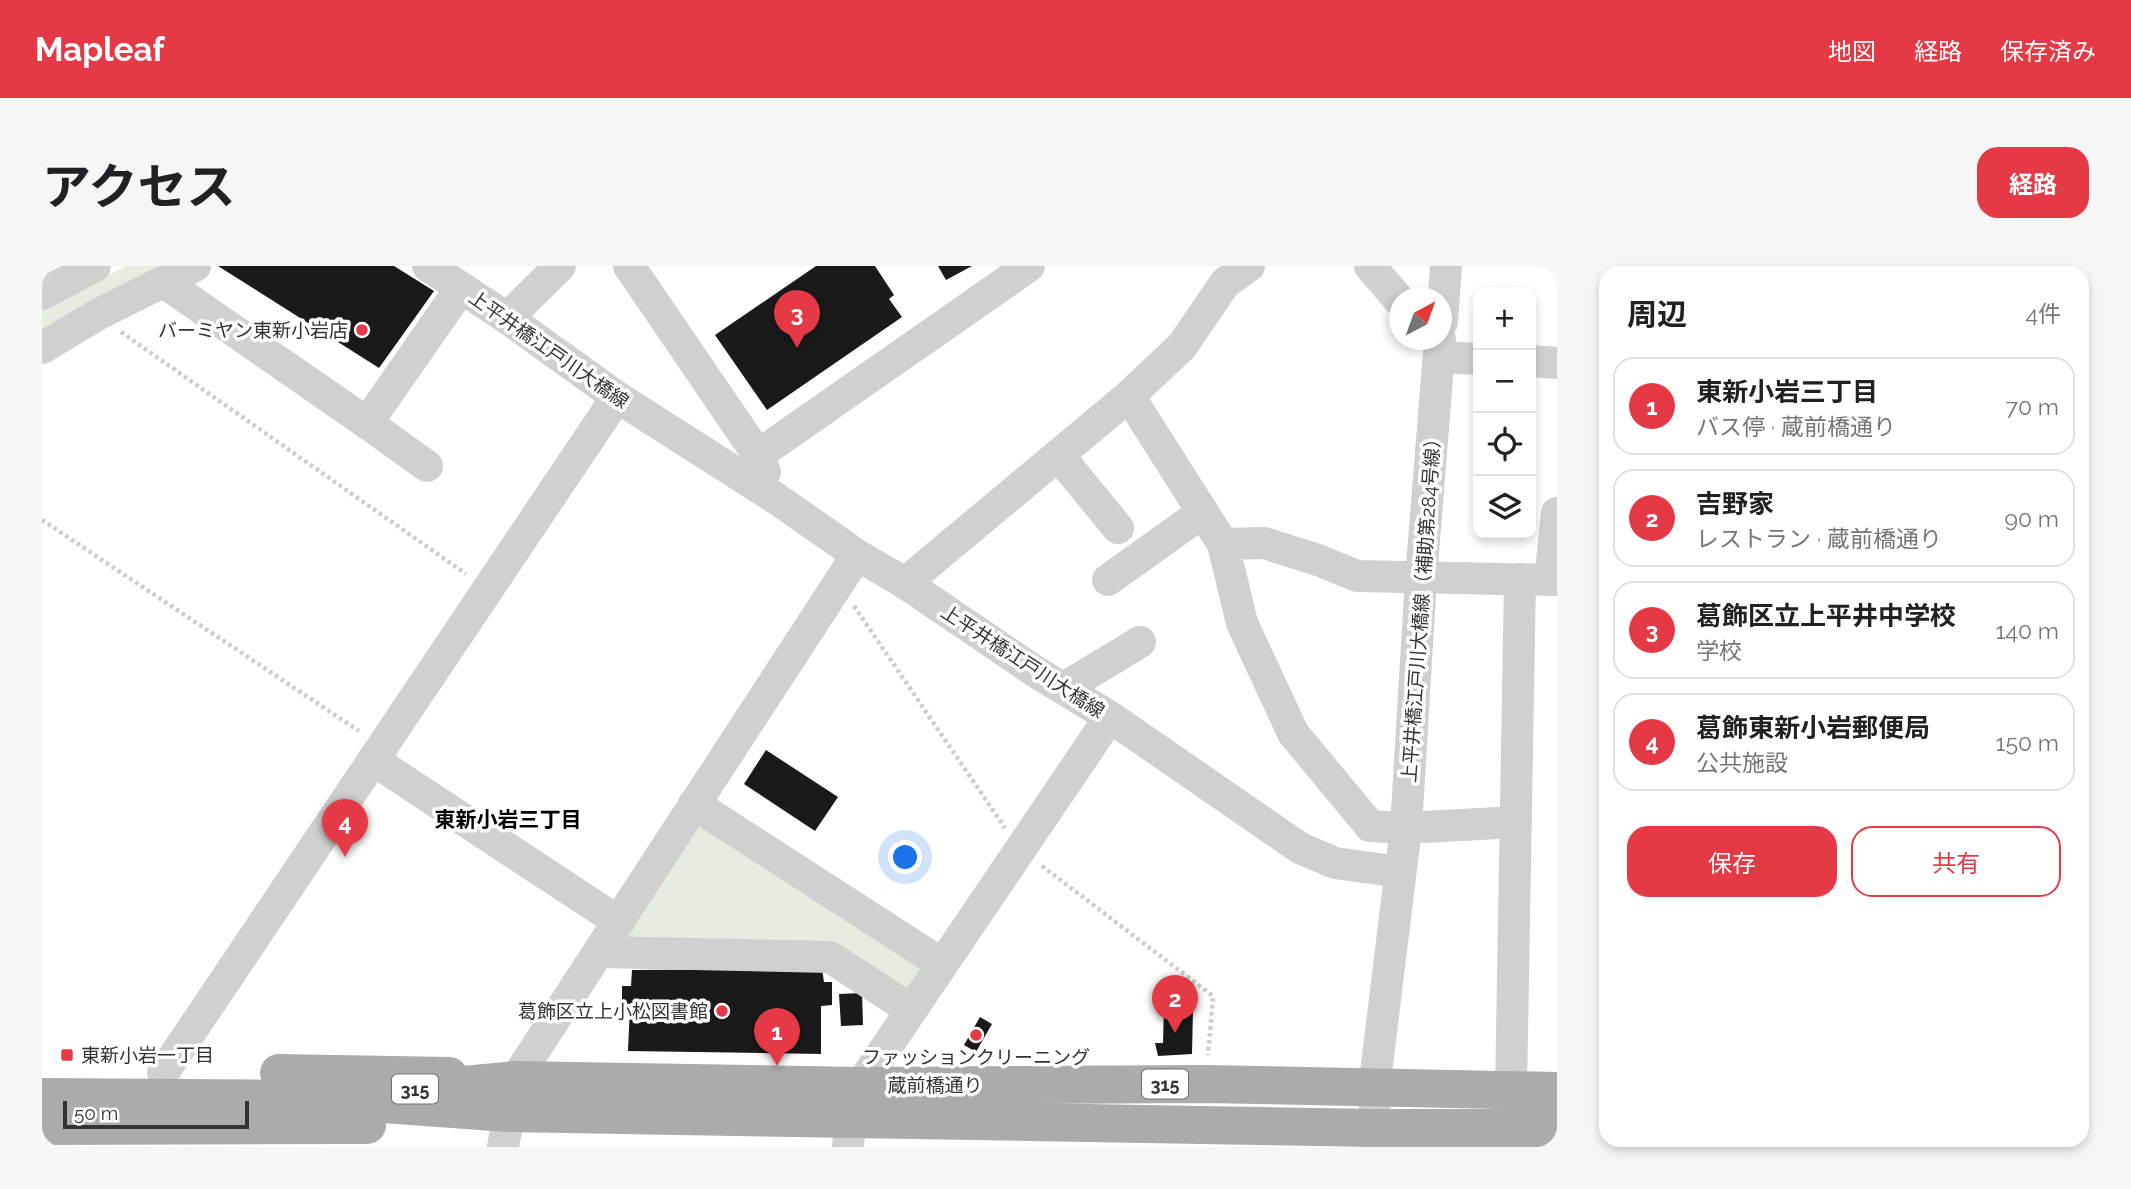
<!DOCTYPE html>
<html lang="ja">
<meta charset="utf-8">
<style>
body{margin:0;font-family:Raleway,"Noto Sans JP",sans-serif;background:#f6f6f6;color:#202124}
.controls{position:absolute;right:21px;top:21px;display:grid;overflow:hidden;border-radius:14px;box-shadow:0 4px 10px #0003}
.controls button{width:63px;height:63px;display:grid;place-items:center;padding:0;border:0;border-bottom:2px solid #e0e0e0;background:#fff;color:#202124;font:35px sans-serif}
.compass{position:absolute;left:1347px;top:21px;width:63px;height:63px;border-radius:50%;background:#fff;box-shadow:0 4px 10px #0003;rotate:41deg}
.scale{position:absolute;left:21px;bottom:18px;width:186px;box-sizing:border-box;padding-left:7px;border:4px solid #333;border-top:0;font-size:19px;line-height:24px;white-space:nowrap;color:#333;-webkit-text-stroke:5px #fff;paint-order:stroke}
.you{position:absolute;left:864px;top:592px;width:24px;height:24px;margin:-18px;border:5px solid #fff;border-radius:50%;background:#1a73e8;box-shadow:0 0 0 10px #1a73e833}
.badge{display:grid;place-items:center;width:46px;height:46px;border-radius:50%;background:#e63946;color:#fff;font-size:23px;font-weight:700}
.pin{position:absolute;translate:-50% -58px;filter:drop-shadow(0 2px 4px #0008)}
.pin::after{content:'';position:absolute;top:37px;width:24px;height:21px;background:inherit;clip-path:polygon(0 0,100% 0,50% 100%)}
.list{margin:0;padding:0;list-style:none}
h2{display:flex;justify-content:space-between;align-items:center;height:91px;margin:0;padding:0 28px;font-size:30px}
h2 small{font-size:23px;font-weight:400;color:#757577}
.list li{display:grid;grid-template-columns:46px 1fr auto;gap:21px;align-items:center;box-sizing:border-box;height:98px;margin:0 14px 14px;padding:0 14px;border:2px solid #e0e0e0;border-radius:21px}
.list b{display:block;font-size:26px;white-space:nowrap}
.list p{margin:0;font-size:23px;white-space:nowrap;color:#757577}
.list em{font-size:23px;font-style:normal;color:#757577}
.actions{display:flex;gap:14px;padding:21px 28px}
.actions a{flex:1;padding:16px 0;border:2px solid #e63946;border-radius:21px;text-align:center;font-size:24px;color:#e63946}
.actions .main{background:#e63946;color:#fff}
.icon{flex:none;width:38px;height:38px;fill:none;stroke:currentColor;stroke-width:2;stroke-linecap:round;stroke-linejoin:round}
.map{position:relative;flex:none;width:1515px;height:881px;overflow:hidden;border-radius:21px}
header{display:flex;align-items:center;gap:42px;box-sizing:border-box;height:98px;padding:0 35px;background:#e63946;color:#fff}
header strong{font-size:33px}
nav{display:flex;gap:38px;margin-inline-start:auto;font-size:24px}
.intro{display:flex;align-items:center;justify-content:space-between;box-sizing:border-box;height:168px;padding:0 42px}
h1{margin:0;font-size:49px}
.button{padding:18px 32px;border-radius:21px;background:#e63946;color:#fff;font-size:24px;font-weight:700}
main{display:flex;gap:42px;padding:0 42px}
aside{flex:1;background:#fff;border-radius:21px;box-shadow:0 4px 10px #0003}
.map>svg:first-child{display:block}
.green{fill:#e6ecdf}
.building{fill:#1a1a1a}
.lines{fill:none;stroke-linecap:round;stroke-linejoin:round}
.path{stroke:#cdcdcd;stroke-width:4.5;stroke-dasharray:3.5 3.5;stroke-linecap:butt}
.minor{stroke:#d0d0d0;stroke-width:32}
.major{stroke:#ababab;stroke-width:38}
.poi-dot{fill:#e63946;stroke:#fff;stroke-width:2.5}
.labels{text-anchor:middle;dominant-baseline:central;stroke-width:7;stroke-linejoin:round;paint-order:stroke}
.shield{fill:#fff;stroke:#707070;stroke-width:2}
.shield-label{font-size:18px;font-weight:bold;fill:#333}
.poi-label{font-size:19px;fill:#333;stroke:#fff;text-anchor:end}
.street-label{font-size:19px;fill:#333;stroke:#fff}
.neighbourhood-label{font-size:21px;font-weight:bold;fill:#000;stroke:#fff}
</style>
<header>
<strong>Mapleaf</strong>
<nav><a>地図</a><a>経路</a><a>保存済み</a></nav>
</header>
<div class="intro"><h1>アクセス</h1><a class="button">経路</a></div>
<main>
<div class="map">
<svg width="1515" height="881" viewBox="0 0 1515 881">
<rect width="100%" height="100%" fill="#fff"/>
<g class="green">
<path d="M84 0H135L0 73V44Z"/>
<path d="M653 542 877 694 881 710 872 722 856 724 798 683 562 695Z"/>
</g>
<g class="building">
<path d="M176 0H352L392 25 337 102Z"/>
<path d="M774 0H833L852 29 847 33 860 51 725 144 673 69Z"/>
<path d="M896 0H930L904 14Z"/>
<path d="M724 484 796 531 773 565 702 518Z"/>
<path d="M780 703 782 716H790V739L779 740V788L586 785 588 740H580V720H589L590 704Z"/>
<path d="M820 727 821 759 799 760 797 728Z"/>
<path d="M1122 741 1151 742 1150 788 1116 790 1113 777H1121Z"/>
<path d="M938 751 950 758 934 786 922 779Z"/>
</g>
<g class="lines">
<g class="path">
<path d="M79 66 424 308"/>
<path d="M0 254 317 465"/>
<path d="M812 340 963 562"/>
<path d="M1000 600 1171 730 1166 789"/>
</g>
<g class="minor">
<path d="M386 0 465 52 575 131 735 233 815 289 863 317 994 406 1068 451 1258 582 1293 597 1358 606"/>
<path d="M587 0 716 189 723 206"/>
<path d="M1328 0 1358 35"/>
<path d="M123 17 325 157 419 22"/>
<path d="M0 28 53 0"/>
<path d="M465 52 518 0"/>
<path d="M1400 56 1404 0"/>
<path d="M0 82 55 49 153 0"/>
<path d="M1397 91 1436 93"/>
<path d="M1489 95 1515 97"/>
<path d="M1087 130 1181 278"/>
<path d="M325 157 385 200"/>
<path d="M716 189 987 0"/>
<path d="M1016 189 1076 262"/>
<path d="M1066 314 1161 246"/>
<path d="M1508 314 1515 247"/>
<path d="M863 317 1087 130 1140 80 1183 17 1207 0"/>
<path d="M1022 422 1098 376"/>
<path d="M331 494 577 656"/>
<path d="M652 538 900 698"/>
<path d="M1474 556 1364 562 1328 560 1251 467 1200 357 1181 278 1222 277 1276 294 1315 310 1515 314"/>
<path d="M557 686 788 691 869 744"/>
<path d="M121 807 575 131"/>
<path d="M818 820 1068 451"/>
<path d="M1469 825 1478 313"/>
<path d="M461 881 473 814 815 289"/>
<path d="M806 881 808 852"/>
<path d="M1334 881 1332 823 1364 562 1379 312 1398 74"/>
</g>
<g class="major">
<path d="M237 807 407 810"/>
<path d="M379 823 473 814 818 820 1163 818 1515 825"/>
<path d="M0 831 273 833 466 847 1334 862H1515"/>
<path d="M0 860 325 859"/>
</g>
</g>
<g class="poi-dot">
<circle cx="320" cy="64" r="7"/>
<circle cx="680" cy="745" r="7"/>
<circle cx="934" cy="769" r="7"/>
<rect x="18" y="782" width="14" height="14" rx="3.5"/>
</g>
<g class="labels">
<g class="shield">
<rect x="1100" y="803.5" width="46" height="29" rx="5"/>
<rect x="350" y="808.5" width="46" height="29" rx="5"/>
</g>
<g class="shield-label">
<text x="1123" y="818">315</text>
<text x="373" y="823">315</text>
</g>
<g class="poi-label">
<text x="306" y="64">バーミヤン東新小岩店</text>
<text x="666" y="745">葛飾区立上小松図書館</text>
<text x="39" y="789" text-anchor="start">東新小岩一丁目</text>
<text x="934" y="791" text-anchor="middle">ファッションクリーニング</text>
</g>
<g class="street-label">
<text transform="translate(507 83) rotate(35)">上平井橋江戸川大橋線</text>
<text transform="translate(1379 340) rotate(-86)">上平井橋江戸川大橋線（補助第284号線）</text>
<text transform="translate(981 395) rotate(33)">上平井橋江戸川大橋線</text>
<text x="893" y="819">蔵前橋通り</text>
</g>
<g class="neighbourhood-label">
<text x="466" y="553">東新小岩三丁目</text>
</g>
</g>
</svg>
<div class="controls">
<button>+</button>
<button>−</button>
<button><svg class="icon" aria-label="locate" viewBox="0 0 24 24"><circle cx="12" cy="12" r="6"/><path d="M12 2v4M12 18v4M2 12h4M18 12h4"/></svg></button>
<button><svg class="icon" aria-label="layers" viewBox="0 0 24 24"><path d="M12 4l9 5-9 5-9-5zM3 14l9 5 9-5"/></svg></button>
</div>
<svg class="compass" viewBox="-18 -18 36 36"><path d="M0-13l5 13h-10z" fill="#e53935"/><path d="M0 13l5-13h-10z" fill="#757577"/></svg>
<div class="scale">50 m</div>
<div class="you"></div>
<div class="pin badge" style="left:735px;top:800px">1</div>
<div class="pin badge" style="left:1133px;top:767px">2</div>
<div class="pin badge" style="left:755px;top:82px">3</div>
<div class="pin badge" style="left:303px;top:591px">4</div>
</div>
<aside>
<h2>周辺<small>4件</small></h2>
<ul class="list">
<li><span class="badge">1</span><div><b>東新小岩三丁目</b><p>バス停 · 蔵前橋通り</p></div><em>70 m</em></li>
<li><span class="badge">2</span><div><b>吉野家</b><p>レストラン · 蔵前橋通り</p></div><em>90 m</em></li>
<li><span class="badge">3</span><div><b>葛飾区立上平井中学校</b><p>学校</p></div><em>140 m</em></li>
<li><span class="badge">4</span><div><b>葛飾東新小岩郵便局</b><p>公共施設</p></div><em>150 m</em></li>
</ul>
<div class="actions"><a class="main">保存</a><a>共有</a></div>
</aside>
</main>
